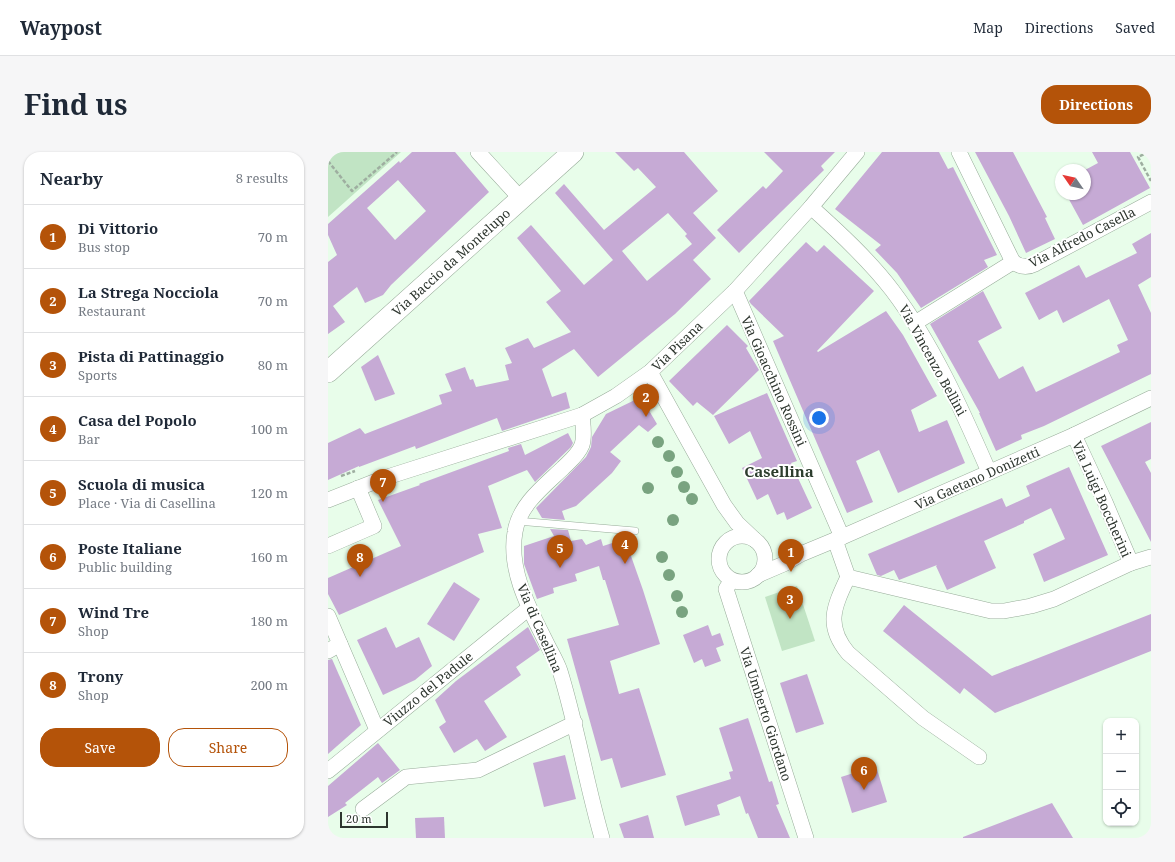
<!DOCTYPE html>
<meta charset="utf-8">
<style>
body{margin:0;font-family:"Noto Serif",serif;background:#f6f6f7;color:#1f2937}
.controls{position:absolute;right:12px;bottom:12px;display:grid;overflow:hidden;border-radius:8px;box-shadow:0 1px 3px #0004}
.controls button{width:36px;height:36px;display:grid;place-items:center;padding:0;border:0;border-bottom:1px solid #e0e1e3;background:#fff;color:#1f2937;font:20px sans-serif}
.compass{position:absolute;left:727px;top:12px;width:36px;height:36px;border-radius:50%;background:#fff;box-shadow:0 1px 3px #0004;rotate:304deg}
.scale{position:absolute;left:12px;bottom:10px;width:48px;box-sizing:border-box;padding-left:4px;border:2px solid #2e362f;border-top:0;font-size:11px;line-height:14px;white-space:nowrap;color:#2e362f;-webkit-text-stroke:3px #fff;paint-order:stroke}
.you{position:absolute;left:491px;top:266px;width:14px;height:14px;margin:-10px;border:3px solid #fff;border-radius:50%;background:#1a73e8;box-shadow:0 0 0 6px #1a73e833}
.badge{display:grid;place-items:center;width:26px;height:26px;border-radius:50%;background:#b45309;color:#fff;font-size:13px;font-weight:700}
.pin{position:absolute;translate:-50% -33px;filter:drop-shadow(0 1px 2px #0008)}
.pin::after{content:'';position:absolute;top:21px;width:14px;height:12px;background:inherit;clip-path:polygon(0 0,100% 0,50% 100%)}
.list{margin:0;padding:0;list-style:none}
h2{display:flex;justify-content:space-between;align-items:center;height:52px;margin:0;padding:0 16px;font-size:17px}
h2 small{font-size:13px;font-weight:400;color:#747a83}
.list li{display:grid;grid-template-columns:26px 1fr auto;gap:12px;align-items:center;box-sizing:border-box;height:64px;padding:0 16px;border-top:1px solid #e0e1e3}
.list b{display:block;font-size:15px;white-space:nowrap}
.list p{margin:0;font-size:13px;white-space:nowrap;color:#747a83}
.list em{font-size:13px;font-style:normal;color:#747a83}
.actions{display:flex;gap:8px;padding:12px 16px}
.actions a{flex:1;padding:9px 0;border:1px solid #b45309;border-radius:16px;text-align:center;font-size:14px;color:#b45309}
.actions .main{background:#b45309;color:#fff}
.icon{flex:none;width:22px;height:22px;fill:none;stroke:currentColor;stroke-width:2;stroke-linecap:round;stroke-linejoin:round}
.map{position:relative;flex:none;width:823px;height:686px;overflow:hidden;border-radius:16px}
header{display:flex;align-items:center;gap:24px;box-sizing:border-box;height:56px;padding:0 20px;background:#fff;border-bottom:1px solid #e0e1e3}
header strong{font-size:19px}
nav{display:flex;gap:22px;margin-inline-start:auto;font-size:14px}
.intro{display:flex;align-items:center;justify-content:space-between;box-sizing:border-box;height:96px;padding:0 24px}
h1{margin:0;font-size:28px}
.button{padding:10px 18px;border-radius:16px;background:#b45309;color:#fff;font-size:14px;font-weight:700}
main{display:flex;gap:24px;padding:0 24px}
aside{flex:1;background:#fff;border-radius:16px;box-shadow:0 1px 3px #0004}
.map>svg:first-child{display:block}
.green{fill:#c1e4c4}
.building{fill:#c6aad5;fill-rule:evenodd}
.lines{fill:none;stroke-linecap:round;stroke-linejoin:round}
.lane-casing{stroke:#98ac9a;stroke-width:8}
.street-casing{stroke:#98ac9a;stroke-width:16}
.secondary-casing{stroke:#98ac9a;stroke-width:22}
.path{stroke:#9eaea0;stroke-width:2.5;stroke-dasharray:4 2;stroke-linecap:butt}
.lane{stroke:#fff;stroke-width:7}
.street{stroke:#fff;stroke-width:15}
.secondary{stroke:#fff;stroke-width:21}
.tree{fill:#79a380}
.labels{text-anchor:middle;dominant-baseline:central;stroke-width:4;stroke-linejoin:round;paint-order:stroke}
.street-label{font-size:13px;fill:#2e362f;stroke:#fff}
.quarter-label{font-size:15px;font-weight:bold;fill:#2d3e2e;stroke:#fff}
</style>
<header>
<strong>Waypost</strong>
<nav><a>Map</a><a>Directions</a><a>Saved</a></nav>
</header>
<div class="intro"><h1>Find us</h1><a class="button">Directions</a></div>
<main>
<aside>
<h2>Nearby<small>8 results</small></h2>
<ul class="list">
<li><span class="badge">1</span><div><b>Di Vittorio</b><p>Bus stop</p></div><em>70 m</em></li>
<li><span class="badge">2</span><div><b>La Strega Nocciola</b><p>Restaurant</p></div><em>70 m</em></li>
<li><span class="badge">3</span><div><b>Pista di Pattinaggio</b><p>Sports</p></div><em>80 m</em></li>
<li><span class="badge">4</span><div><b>Casa del Popolo</b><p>Bar</p></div><em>100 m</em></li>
<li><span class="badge">5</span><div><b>Scuola di musica</b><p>Place · Via di Casellina</p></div><em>120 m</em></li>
<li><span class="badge">6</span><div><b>Poste Italiane</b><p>Public building</p></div><em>160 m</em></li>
<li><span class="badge">7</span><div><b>Wind Tre</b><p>Shop</p></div><em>180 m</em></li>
<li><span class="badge">8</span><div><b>Trony</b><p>Shop</p></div><em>200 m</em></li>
</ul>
<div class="actions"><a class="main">Save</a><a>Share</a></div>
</aside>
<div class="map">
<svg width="823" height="686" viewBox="0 0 823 686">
<rect width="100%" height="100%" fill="#e8fdea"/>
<g class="green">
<path d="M0 0H73L0 65Z"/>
<path d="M469 434 487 489 454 499 437 445Z"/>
</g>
<g class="building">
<path d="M84 0H127L161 40 63 133 55 143 37 151 29 135 5 154 17 170 0 182V110L9 103 0 83V72L71 9 72 11ZM70 28 98 59 67 88 39 56Z"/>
<path d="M287 0H356L390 39 365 61 388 86 365 108 383 127 347 162 270 225 246 197 214 217 224 245 238 240 242 256 174 279 169 266 88 297 87 294 31 315V314L0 328V291L32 276 37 282 114 252 111 243 124 239 117 222 137 215 142 228 145 227 148 235 181 228 177 213 184 211 177 196 200 186 206 196 243 180 218 150 233 139 189 86 203 73 256 133 285 108 227 41 236 32 276 78 328 35 310 16 306 19ZM340 61 359 82 357 84 364 92 319 129 294 99Z"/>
<path d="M436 0H507L493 14 496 18 411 101 389 78 435 34 438 37 455 19Z"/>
<path d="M554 0H611L620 17 625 15 669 103 656 108 660 115 593 156 569 121 547 98 553 93 507 57Z"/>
<path d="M647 0H685L719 65 717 66 727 87 698 101 681 64Z"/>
<path d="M764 0H802L822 36 755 73 738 42H757V18L770 11Z"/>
<path d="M823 81V125L810 133 823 161V222L716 274 693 283 694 287 668 299 651 261H652L602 172 655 139 674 176 650 189 671 227 695 214 708 240 792 200 789 193 800 188 781 147 735 171 729 158 711 168 697 141 751 113 758 126 809 101 804 92Z"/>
<path d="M478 90 489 100 496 93 546 139 489 199 490 200 558 159 575 183 609 244 583 258 591 280 619 268 637 311 570 341 551 298 528 309 545 350 519 361 445 189 456 184 423 152 421 149Z"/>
<path d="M399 173 420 194 418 196 431 218 385 263 369 250 365 254 341 229Z"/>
<path d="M50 203 67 242 47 249 33 215Z"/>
<path d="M439 241 469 309 463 311 484 356 459 368 456 360 449 363 440 342 429 348 414 316 434 306 422 279 401 292 386 264Z"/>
<path d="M313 245 329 272 320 280 311 273 282 300 293 309 284 321 248 354 234 359 237 368 214 366 208 356 258 305 263 295 264 285 278 262Z"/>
<path d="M823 270V307L817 310 823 321V390L773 294Z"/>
<path d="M240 281 245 291 243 295 207 330 199 318 160 334 174 376 150 382 156 400 11 463 0 442V426L73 394 50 348 92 333 91 332 181 299 180 296 193 292 197 303Z"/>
<path d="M741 315 780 403 716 430 705 402 737 387 723 356 696 369V371L656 389 668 416 619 438 608 414 609 413 571 428 566 418 553 424 549 423 540 402 674 346 678 355 702 344 698 334Z"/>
<path d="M222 377 240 378 243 389 254 387 258 393 273 387 275 394 297 387 315 438 332 492 282 509 291 542 311 536 338 623 293 636 284 606 273 609 239 487 291 473 277 428H275L271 414 247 422 249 429 225 436 226 441 209 447 196 412V394L226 384Z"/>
<path d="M126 430 152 447 126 489 99 472Z"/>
<path d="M576 453 664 524 823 462V499L667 561 636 536 632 542 555 479Z"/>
<path d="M380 473 384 484 392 481 396 493 388 496 393 509 377 515 374 507 366 511 355 483Z"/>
<path d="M58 475 68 496 91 485 104 514 87 528 55 543 29 488Z"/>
<path d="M200 475 212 498 188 515 193 523 156 549 179 585 157 599 149 587 126 601 111 575 118 570 107 548 128 529Z"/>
<path d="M4 507 33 573 0 602V508Z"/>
<path d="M479 522 496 572 468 581 452 531Z"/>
<path d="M420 566 441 630 444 629 451 652 448 653 462 686H430L420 661 418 662 412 644 389 653 392 663 357 674 348 644 403 627 401 620 405 619 391 576Z"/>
<path d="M50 591 72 618 54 631 50 625 17 651 19 653 0 665V634Z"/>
<path d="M237 603 248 647 216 655 205 611Z"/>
<path d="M548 614 559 650 524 661 513 625Z"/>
<path d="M724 651 745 686H635V685Z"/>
<path d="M320 663 326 686H296L291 672Z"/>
<path d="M116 665 117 686H88L87 666Z"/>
</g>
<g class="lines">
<g class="lane-casing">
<path id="lane" d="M189 369 307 379"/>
</g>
<g class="street-casing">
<g id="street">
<path d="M150 0 193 47"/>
<path d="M631 0 685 110"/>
<path d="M483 55C512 81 541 108 564 138 605 192 634 258 661 320"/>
<path d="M685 110C692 115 699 116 707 112L823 50"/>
<path d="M407 139 514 385"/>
<path d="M587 171 685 110"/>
<path d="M322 220 396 353 409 371 427 388"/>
<path d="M254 263C255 273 257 284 254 293 250 303 242 309 235 316 216 334 191 353 187 380 180 419 202 458 219 492 223 500 229 510 232 519 249 574 258 631 274 686"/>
<path d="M746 283 777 350 803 411"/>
<path d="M0 348 56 326 254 263 288 244 322 220 407 139 483 55 529 0"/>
<circle cx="414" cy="407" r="23"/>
<path d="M507 388 520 425 663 459H676L703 454 726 447 803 411 823 405"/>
<path d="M0 394 46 374 30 336"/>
<path d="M430 423 458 411 473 402 514 385 746 283 823 246"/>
<path d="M520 425C506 455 497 473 520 501L595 566 651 605"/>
<path d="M403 429 398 437 478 686"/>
<path d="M0 464 49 578"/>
<path d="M0 499 12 492"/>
<path d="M0 619 201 456"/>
<path d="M35 657 78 625 150 618 247 571"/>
</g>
</g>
<g class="secondary-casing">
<path id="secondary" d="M0 220 245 0"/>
</g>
<g class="path">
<path d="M821 0 810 5 823 29"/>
<path d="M0 9 24 39 69 0"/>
<path d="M13 324 27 319"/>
</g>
<use href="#lane" class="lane"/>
<use href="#street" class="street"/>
<use href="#secondary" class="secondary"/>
</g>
<g class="tree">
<circle cx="330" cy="290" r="6"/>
<circle cx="341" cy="304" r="6"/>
<circle cx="349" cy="320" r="6"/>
<circle cx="356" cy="335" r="6"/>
<circle cx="320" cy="336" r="6"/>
<circle cx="364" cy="347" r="6"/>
<circle cx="345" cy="368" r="6"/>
<circle cx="334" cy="405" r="6"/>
<circle cx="341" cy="423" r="6"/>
<circle cx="349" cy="444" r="6"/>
<circle cx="354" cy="460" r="6"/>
</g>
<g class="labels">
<g class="street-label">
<text transform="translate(754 85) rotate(-27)">Via Alfredo Casella</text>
<text transform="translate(123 110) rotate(-42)">Via Baccio da Montelupo</text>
<text transform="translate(349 194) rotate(-44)">Via Pisana</text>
<text transform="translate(605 208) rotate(61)">Via Vincenzo Bellini</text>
<text transform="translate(446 229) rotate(66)">Via Gioacchino Rossini</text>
<text transform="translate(649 326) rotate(-24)">Via Gaetano Donizetti</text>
<text transform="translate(774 347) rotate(66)">Via Luigi Boccherini</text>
<text transform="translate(212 476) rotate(67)">Via di Casellina</text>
<text transform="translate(100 537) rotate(-39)">Viuzzo del Padule</text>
<text transform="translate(438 562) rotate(72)">Via Umberto Giordano</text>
</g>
<g class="quarter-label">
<text x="451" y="319">Casellina</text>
</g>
</g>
</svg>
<div class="controls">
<button>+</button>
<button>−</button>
<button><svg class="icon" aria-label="locate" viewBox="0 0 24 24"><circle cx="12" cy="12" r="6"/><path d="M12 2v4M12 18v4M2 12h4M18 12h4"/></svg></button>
</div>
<svg class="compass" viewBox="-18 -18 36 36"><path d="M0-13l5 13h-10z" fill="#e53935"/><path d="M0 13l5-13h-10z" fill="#747a83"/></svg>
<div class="scale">20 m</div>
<div class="you"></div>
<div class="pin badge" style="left:463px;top:420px">1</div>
<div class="pin badge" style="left:318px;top:265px">2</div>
<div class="pin badge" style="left:462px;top:467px">3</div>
<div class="pin badge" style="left:297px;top:412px">4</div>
<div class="pin badge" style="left:232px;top:416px">5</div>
<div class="pin badge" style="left:536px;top:638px">6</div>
<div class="pin badge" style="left:55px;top:350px">7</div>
<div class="pin badge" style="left:32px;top:425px">8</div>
</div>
</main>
